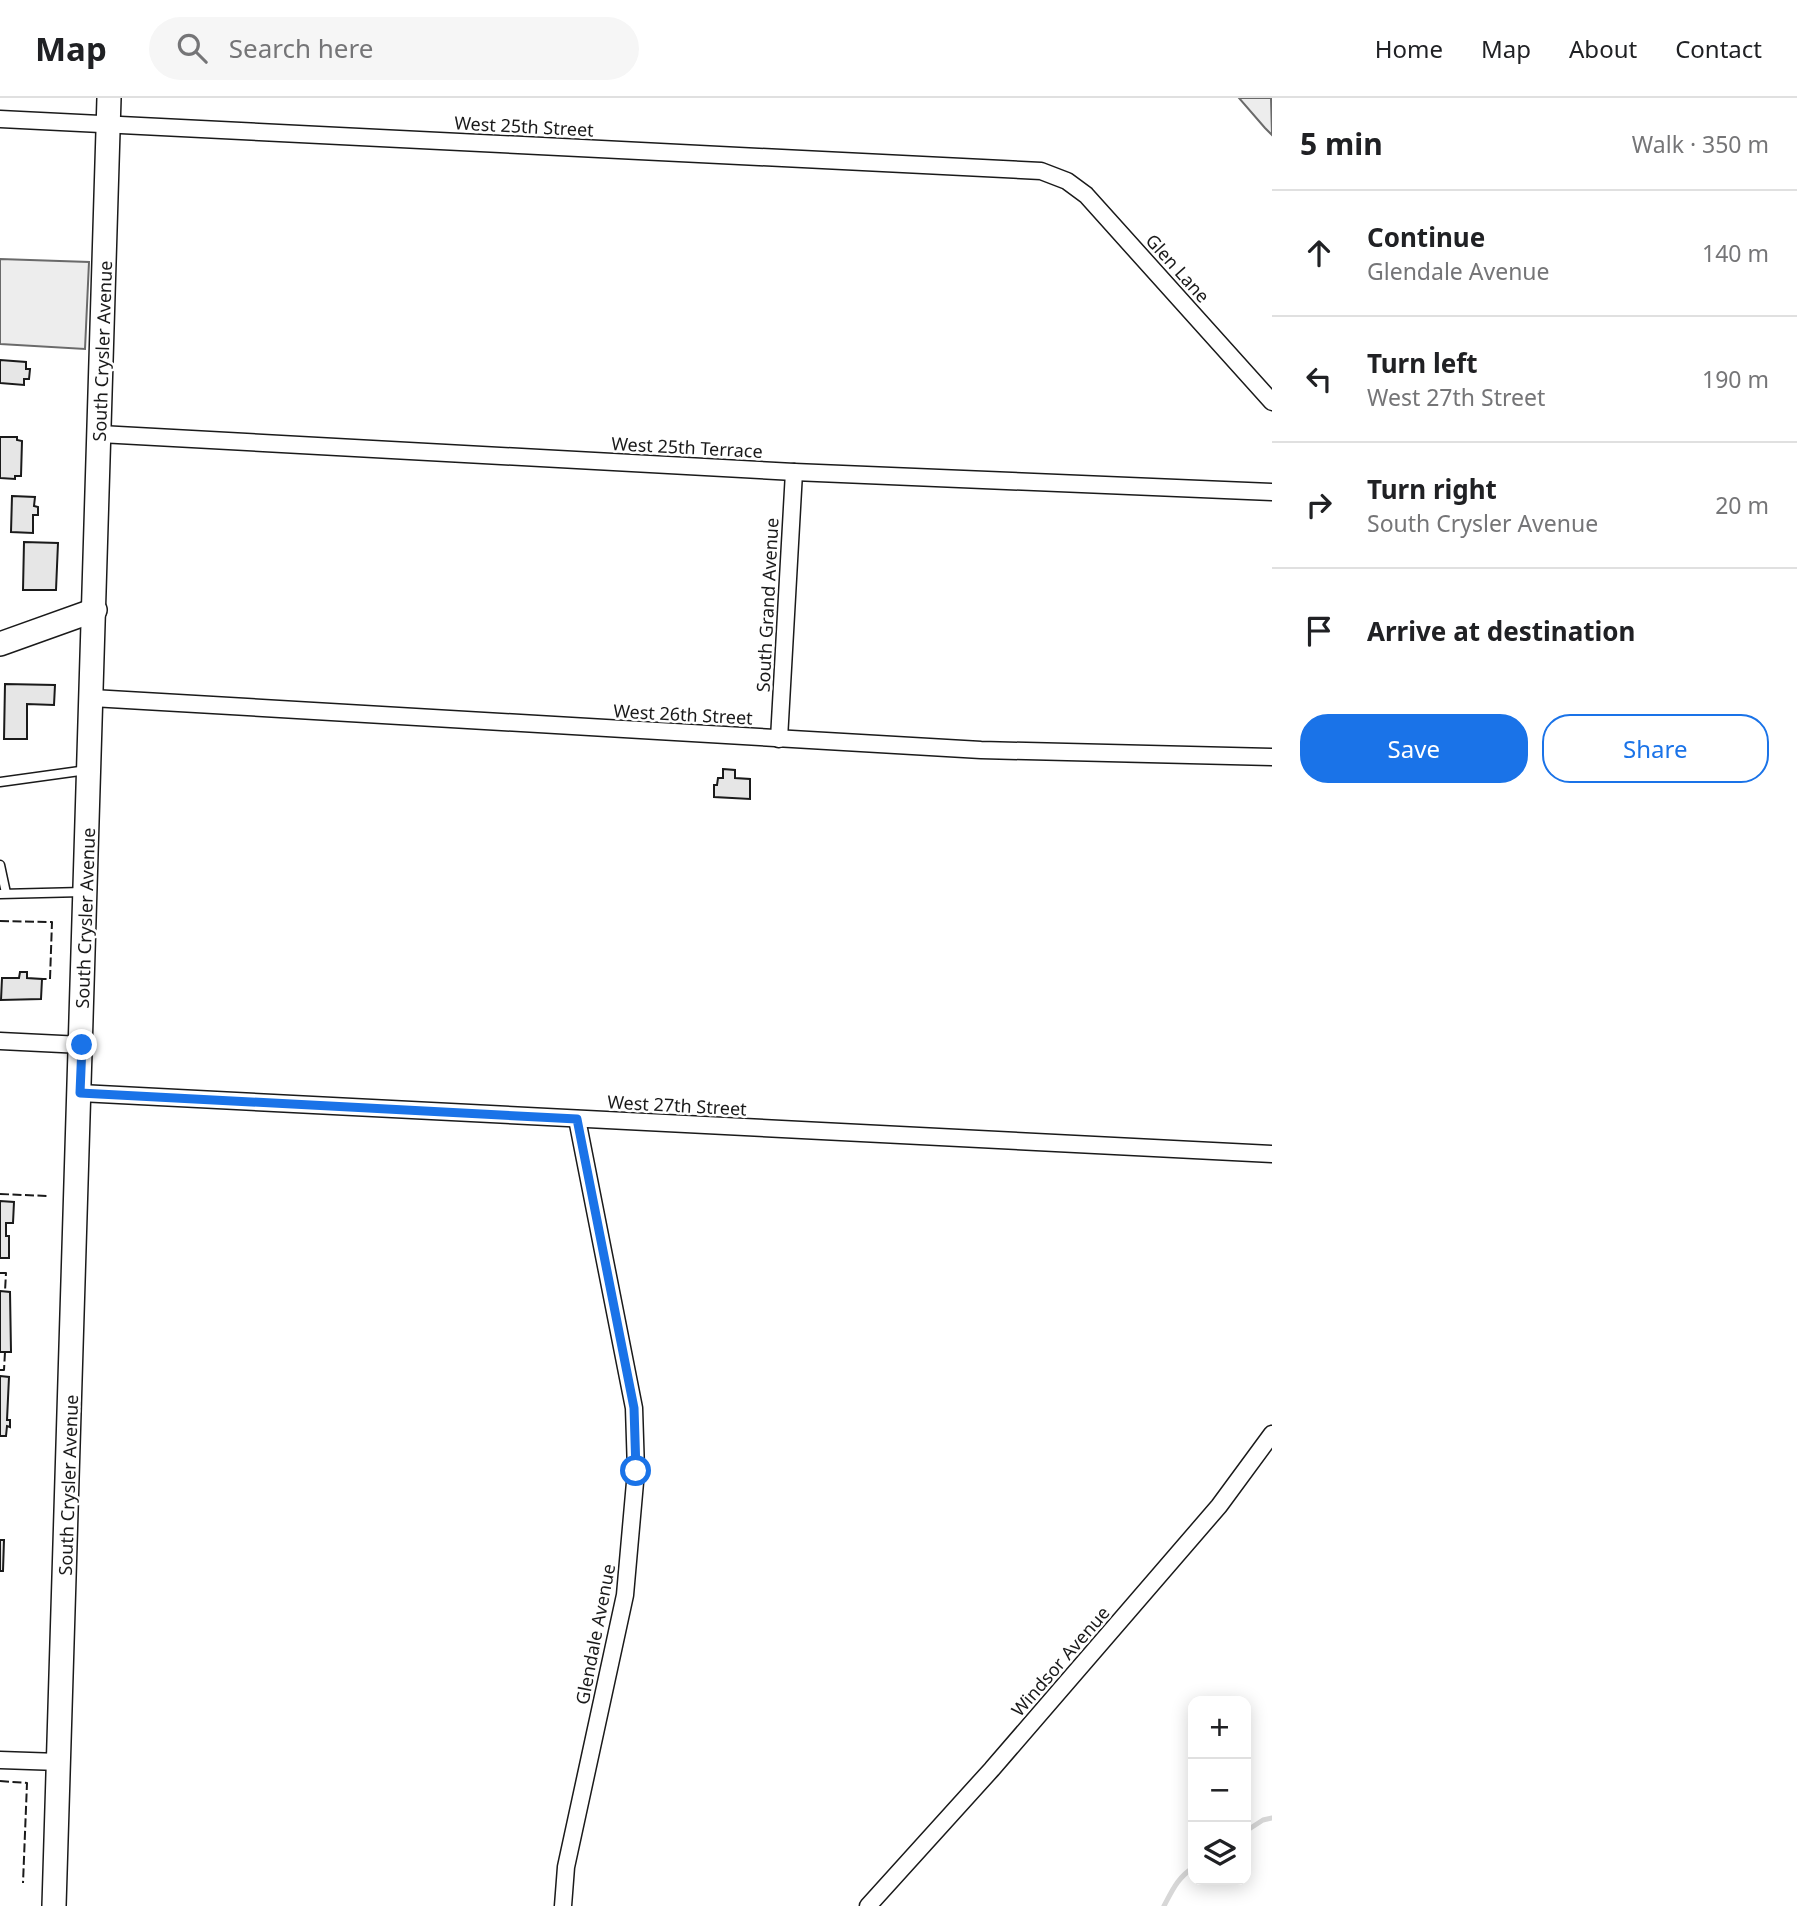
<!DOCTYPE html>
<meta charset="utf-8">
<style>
body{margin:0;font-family:"Noto Sans",sans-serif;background:#f6f6f6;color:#202124}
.controls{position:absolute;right:21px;bottom:21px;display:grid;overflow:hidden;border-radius:14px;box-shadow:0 4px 18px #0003}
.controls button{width:63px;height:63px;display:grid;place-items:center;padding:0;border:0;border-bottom:2px solid #e0e0e0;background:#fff;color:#202124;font:35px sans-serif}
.stop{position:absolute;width:21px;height:21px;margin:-16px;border:5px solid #1a73e8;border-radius:50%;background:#fff}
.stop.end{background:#1a73e8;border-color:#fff;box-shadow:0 2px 7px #0008}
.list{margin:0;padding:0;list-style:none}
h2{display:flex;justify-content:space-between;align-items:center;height:91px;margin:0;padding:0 28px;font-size:30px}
h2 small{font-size:23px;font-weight:400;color:#757577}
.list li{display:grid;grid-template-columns:46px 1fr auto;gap:21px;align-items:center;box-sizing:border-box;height:126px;padding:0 28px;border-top:2px solid #e0e0e0}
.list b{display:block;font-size:26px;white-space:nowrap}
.list p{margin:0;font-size:23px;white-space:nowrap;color:#757577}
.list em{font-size:23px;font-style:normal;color:#757577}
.actions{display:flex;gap:14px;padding:21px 28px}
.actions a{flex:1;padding:16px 0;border:2px solid #1a73e8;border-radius:28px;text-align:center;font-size:24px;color:#1a73e8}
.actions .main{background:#1a73e8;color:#fff}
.icon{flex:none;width:38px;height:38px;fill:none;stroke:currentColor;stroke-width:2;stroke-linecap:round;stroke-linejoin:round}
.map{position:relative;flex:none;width:1272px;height:1808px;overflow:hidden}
header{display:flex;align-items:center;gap:42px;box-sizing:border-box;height:98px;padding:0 35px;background:#fff;border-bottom:2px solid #e0e0e0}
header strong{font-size:33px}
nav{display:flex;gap:38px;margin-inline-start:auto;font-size:24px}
.search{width:490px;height:63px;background:#f6f6f6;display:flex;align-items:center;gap:18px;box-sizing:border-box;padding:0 24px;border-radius:38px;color:#757577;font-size:26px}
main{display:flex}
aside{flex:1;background:#fff}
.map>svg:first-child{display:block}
.built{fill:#ededed;stroke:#6a6a6a;stroke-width:2}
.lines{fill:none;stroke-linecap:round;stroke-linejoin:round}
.stream{stroke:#d7d7d7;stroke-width:5}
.building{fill:#e6e6e6;stroke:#1a1a1a;stroke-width:2}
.lane-casing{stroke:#1a1a1a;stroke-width:11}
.street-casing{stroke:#1a1a1a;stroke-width:19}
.secondary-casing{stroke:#1a1a1a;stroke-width:26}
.lane{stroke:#fff;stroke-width:8}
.street{stroke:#fff;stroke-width:16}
.secondary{stroke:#fff;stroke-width:23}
.fence{stroke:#1a1a1a;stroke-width:2;stroke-dasharray:9 3.5;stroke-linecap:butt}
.route{stroke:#1a73e8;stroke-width:9}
.labels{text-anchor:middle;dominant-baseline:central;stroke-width:5;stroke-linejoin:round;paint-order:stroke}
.street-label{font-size:18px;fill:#1a1a1a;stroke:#fff}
</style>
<header>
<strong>Map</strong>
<div class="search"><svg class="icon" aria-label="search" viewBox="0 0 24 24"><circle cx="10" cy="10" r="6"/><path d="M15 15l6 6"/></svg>Search here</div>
<nav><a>Home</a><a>Map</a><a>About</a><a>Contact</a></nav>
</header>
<main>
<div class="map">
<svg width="1272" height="1808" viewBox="0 0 1272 1808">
<rect width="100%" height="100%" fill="#fff"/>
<g class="built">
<path d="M1239 0H1271L1272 37 1265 30Z"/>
<path d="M0 161 89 164 85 251 0 246Z"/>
</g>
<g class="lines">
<g class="stream">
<path d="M1246 1733 1263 1722 1272 1720"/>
<path d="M1164 1808C1172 1793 1178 1779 1193 1770"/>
</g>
</g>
<g class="building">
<path d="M0 262 26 264V271H30L29 281H24V287L0 285Z"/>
<path d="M0 339H17V342L22 343 21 378H15V381L0 380Z"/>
<path d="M12 398 35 399 34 408 38 409V417H33V435L11 434Z"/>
<path d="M24 444 58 445 56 492H23Z"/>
<path d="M5 586 55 587 54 607 27 606V641H4Z"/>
<path d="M723 671 735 672V680L750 681V701L714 699V687H717L718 680H723Z"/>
<path d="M20 874H27V880L42 881 41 901 1 902 2 880H19Z"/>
<path d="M0 1103 14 1104 13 1125H6V1138H9V1160H0Z"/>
<path d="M0 1193 10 1194 11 1254H0Z"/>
<path d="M0 1278 9 1279 7 1322H10V1329L7 1328 6 1338H0Z"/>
<path d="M0 1442H4L3 1473H0Z"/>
</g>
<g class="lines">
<g class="lane-casing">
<g id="lane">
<path d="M0 684 87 672"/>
<path d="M0 767 6 795"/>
<path d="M0 796 83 794"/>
</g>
</g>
<g class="street-casing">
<g id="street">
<path d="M0 21 1041 73 1067 83 1086 97 1272 304"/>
<path d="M100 336 794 374 1272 394"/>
<path d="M92 600 981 652 1272 659"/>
<path d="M779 641 794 374"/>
<path d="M0 943 82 947"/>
<path d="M80 995 1272 1056"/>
<path d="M0 1662 59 1664"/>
<path d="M563 1808 566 1769 625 1497 636 1373 634 1310 577 1021"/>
<path d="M868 1808 992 1671 1219 1408 1272 1336"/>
</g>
</g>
<g class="secondary-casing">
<g id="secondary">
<path d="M0 546 95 512"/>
<path d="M54 1808 109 0"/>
</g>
</g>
<use href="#lane" class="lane"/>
<use href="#street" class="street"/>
<use href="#secondary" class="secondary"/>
<g class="fence">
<path d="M0 823 52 824 50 881H42"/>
<path d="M0 1096 48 1098"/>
<path d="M0 1175H6L5 1193"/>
<path d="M0 1272H4L5 1254"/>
<path d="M0 1683 27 1685 23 1785"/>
</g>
</g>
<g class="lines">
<path class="route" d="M82 947 80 995 577 1021 634 1310 636 1373"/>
</g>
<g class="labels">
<g class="street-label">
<text transform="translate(524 28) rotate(3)">West 25th Street</text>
<text transform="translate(1178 170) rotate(48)">Glen Lane</text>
<text transform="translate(102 253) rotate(-88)">South Crysler Avenue</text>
<text transform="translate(687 349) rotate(3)">West 25th Terrace</text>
<text transform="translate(767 507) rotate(-87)">South Grand Avenue</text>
<text transform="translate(683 616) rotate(3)">West 26th Street</text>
<text transform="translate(85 820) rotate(-88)">South Crysler Avenue</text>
<text transform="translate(677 1007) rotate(3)">West 27th Street</text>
<text transform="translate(68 1387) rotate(-88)">South Crysler Avenue</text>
<text transform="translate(595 1536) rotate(-79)">Glendale Avenue</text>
<text transform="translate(1060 1563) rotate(-49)">Windsor Avenue</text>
</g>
</g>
</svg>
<div class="controls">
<button>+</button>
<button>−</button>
<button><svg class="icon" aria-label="layers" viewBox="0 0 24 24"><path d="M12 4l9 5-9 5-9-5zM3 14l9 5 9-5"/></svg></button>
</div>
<div class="stop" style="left:636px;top:1373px"></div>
<div class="stop end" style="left:82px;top:947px"></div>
</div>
<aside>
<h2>5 min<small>Walk · 350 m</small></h2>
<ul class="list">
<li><svg class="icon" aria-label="ahead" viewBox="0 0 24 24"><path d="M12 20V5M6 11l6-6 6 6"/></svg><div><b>Continue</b><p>Glendale Avenue</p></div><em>140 m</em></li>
<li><svg class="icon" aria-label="left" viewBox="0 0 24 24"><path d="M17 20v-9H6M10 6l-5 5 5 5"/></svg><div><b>Turn left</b><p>West 27th Street</p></div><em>190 m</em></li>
<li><svg class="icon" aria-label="right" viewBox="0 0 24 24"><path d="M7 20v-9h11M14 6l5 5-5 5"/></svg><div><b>Turn right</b><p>South Crysler Avenue</p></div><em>20 m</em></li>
<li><svg class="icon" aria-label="arrive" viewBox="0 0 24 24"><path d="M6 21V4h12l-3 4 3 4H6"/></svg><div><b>Arrive at destination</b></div></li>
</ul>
<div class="actions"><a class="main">Save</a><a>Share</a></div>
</aside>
</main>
